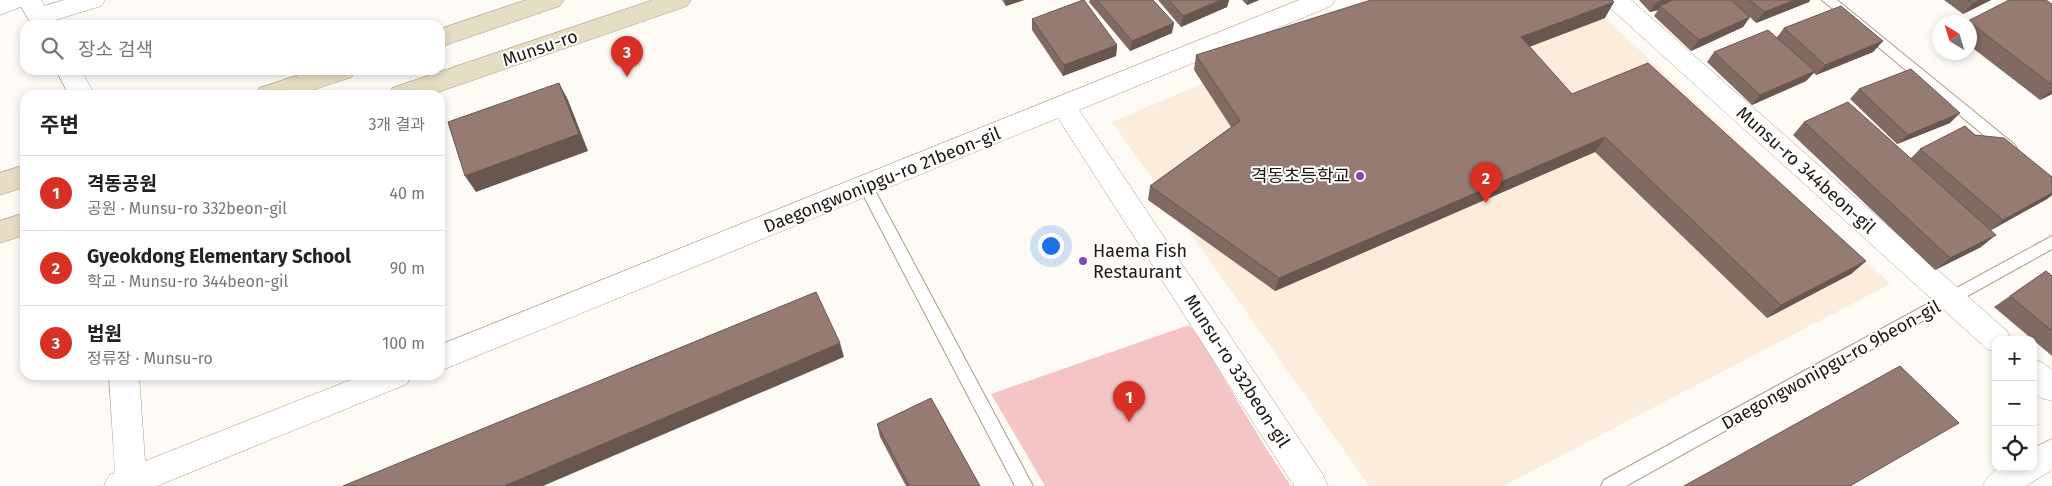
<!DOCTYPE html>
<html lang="ko">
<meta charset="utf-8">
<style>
body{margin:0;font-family:"Fira Sans","Noto Sans KR",sans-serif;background:#f2f2f2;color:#222}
.controls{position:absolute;right:15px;bottom:15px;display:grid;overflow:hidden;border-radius:10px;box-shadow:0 2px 8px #0003}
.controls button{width:45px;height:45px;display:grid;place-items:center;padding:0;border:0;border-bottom:1px solid #e0e0e0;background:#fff;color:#222;font:25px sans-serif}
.compass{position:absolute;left:1932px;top:15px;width:45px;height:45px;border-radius:50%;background:#fff;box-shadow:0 2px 8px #0003;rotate:322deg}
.you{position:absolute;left:1050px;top:245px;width:18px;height:18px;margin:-12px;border:4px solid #fff;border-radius:50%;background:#1a73e8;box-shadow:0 0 0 8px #1a73e833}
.badge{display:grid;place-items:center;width:32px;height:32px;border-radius:50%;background:#d93025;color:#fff;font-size:16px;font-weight:700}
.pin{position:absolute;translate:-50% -41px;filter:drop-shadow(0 1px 2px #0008)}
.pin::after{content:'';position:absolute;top:26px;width:18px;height:15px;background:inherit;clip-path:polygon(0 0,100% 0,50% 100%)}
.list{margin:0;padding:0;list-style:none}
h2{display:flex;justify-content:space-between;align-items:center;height:65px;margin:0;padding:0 20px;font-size:21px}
h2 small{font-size:16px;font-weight:400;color:#767676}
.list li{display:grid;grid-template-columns:32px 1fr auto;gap:15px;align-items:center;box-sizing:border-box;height:75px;padding:0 20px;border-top:1px solid #e0e0e0}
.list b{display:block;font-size:19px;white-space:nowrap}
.list p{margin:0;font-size:16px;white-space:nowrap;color:#767676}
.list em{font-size:16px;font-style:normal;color:#767676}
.icon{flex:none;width:28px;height:28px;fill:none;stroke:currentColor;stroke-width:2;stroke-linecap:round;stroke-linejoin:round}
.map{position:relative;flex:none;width:2052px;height:486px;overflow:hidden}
.search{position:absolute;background:#fff;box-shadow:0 2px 8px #0003;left:20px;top:20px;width:425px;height:55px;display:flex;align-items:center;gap:12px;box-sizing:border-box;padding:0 18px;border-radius:15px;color:#767676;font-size:19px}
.panel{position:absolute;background:#fff;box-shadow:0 2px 8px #0003;left:20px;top:90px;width:425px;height:290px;border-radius:15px}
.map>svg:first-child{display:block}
.built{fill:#fbecdc}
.green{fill:#f5c5c5}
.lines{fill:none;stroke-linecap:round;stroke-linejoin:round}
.service-casing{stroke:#af9c89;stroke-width:2}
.minor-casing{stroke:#af9c89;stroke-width:1}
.tertiary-casing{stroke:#af9c89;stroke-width:1}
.secondary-casing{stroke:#af9c89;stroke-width:1}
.service{fill:#fff;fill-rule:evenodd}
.minor{fill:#fff;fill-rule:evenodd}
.tertiary{fill:#fff;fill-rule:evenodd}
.secondary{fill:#e6dec2;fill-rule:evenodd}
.wall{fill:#806a61}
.shaded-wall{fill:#68564f}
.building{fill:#957b71;stroke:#68564f}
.poi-dot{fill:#7e44bb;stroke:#fff;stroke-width:2}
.labels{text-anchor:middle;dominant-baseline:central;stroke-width:4;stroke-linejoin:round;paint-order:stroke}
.street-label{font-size:18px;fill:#1e1710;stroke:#fff}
.poi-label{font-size:18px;fill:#1e1710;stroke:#fff;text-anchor:end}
</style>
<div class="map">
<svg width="2052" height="486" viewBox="0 0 2052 486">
<rect width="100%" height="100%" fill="#fefaf5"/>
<path class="built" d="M1399 0H1586L1890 284 1503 486H1369L1112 122Z"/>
<path class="green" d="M1189 325 1199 337 1267 450 1291 486H1045L991 394Z"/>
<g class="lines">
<g class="service-casing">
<g id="service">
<path d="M1822 0H1837L2015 145 2017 149 2015 153 2010 155 2005 153Z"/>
<path d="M866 181 871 183 1033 486H1015L859 187 861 183Z"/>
<path d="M2052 236V249L1626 486H1601L1604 480Z"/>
</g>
</g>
<g class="minor-casing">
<g id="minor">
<path d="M0 0H27L23 6 0 15Z"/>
<path d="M64 0H105L101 6 39 25 31 22 27 16 31 10Z"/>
<path d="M1299 0H1335L1331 6 1079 110 1323 475 1328 486H1294L1058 118 440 371V345Z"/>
<path d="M1604 0H1631L2007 331 2011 340H1996V352L1987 349 1608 6Z"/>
<path d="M2033 359 2043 363 2052 370V401L2041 398 2033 391Z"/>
<path d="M109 375H139L145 461 363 375H412L407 384 157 486H104L109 475 115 473Z"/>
<path d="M2052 439V470L2026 486H1983C1994 462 2011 467 2033 467V448Z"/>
</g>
</g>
<g class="tertiary-casing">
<g id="tertiary">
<path d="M17 0H41L56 25H32Z"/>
<path d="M56 70H81L95 95H69Z"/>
</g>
</g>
<g class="secondary-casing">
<g id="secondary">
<path d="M526 0H564L560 6 440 47V29Z"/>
<path d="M653 0H691L687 6 430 95H388L392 88Z"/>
<path d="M314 70H355L352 77 297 95H255L259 88Z"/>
<path d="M25 165V187L0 195V173Z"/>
<path d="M25 213V235L0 243V221Z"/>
</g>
</g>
<use href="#service" class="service"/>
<use href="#minor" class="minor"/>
<use href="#tertiary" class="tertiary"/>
<use href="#secondary" class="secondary"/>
</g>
<g class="wall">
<path d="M1002 0H1024L1006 6Z"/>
<path d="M1090 0H1153L1172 33 1130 51 1089 2Z"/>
<path d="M1158 0H1229L1227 7 1181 27Z"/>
<path d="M1242 0H1259L1247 5Z"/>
<path d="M1639 0H1810L1809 2 1756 23 1750 17 1743 27 1691 51 1654 16 1658 10 1650 12Z"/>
<path d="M1944 0H1991L1963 14Z"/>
<path d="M2052 4V94L2040 100 1970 46V22H1966L1968 21Z"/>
<path d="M1605 18 1529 47 1572 94 1866 261 1851 274 1767 318 1595 152 1275 291 1148 200 1150 186 1231 127 1194 70 1196 55Z"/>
<path d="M1032 19 1117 45 1116 56 1063 76 1032 30Z"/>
<path d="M1784 28 1883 41 1873 52 1816 75 1814 73 1806 81 1752 105 1707 62 1714 52 1777 37Z"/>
<path d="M1859 89 1950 123 1897 144 1850 99Z"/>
<path d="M1804 122 1911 158 1920 149 1975 135 2052 177V195L2047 199 1990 230 1981 247 1935 270 1793 135Z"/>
<path d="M2046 271 2052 276V356L1994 307Z"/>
<path d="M877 424 980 486H906L880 437Z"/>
</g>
<g class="shaded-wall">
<path d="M1005 0H1024L1006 6Z"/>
<path d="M1221 0H1229L1227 7 1181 27 1183 16Z"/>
<path d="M1248 0H1259L1247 5Z"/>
<path d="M1662 0H1686L1660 6 1658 10 1650 12 1657 2Z"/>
<path d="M1795 0H1810L1809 2 1756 23 1764 12Z"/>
<path d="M1980 0H1991L1963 14 1973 3Z"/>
<path d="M1614 2 1605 18 1513 53 1521 37Z"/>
<path d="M1750 17 1743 27 1691 51 1699 40Z"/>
<path d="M1174 23 1172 33 1130 51 1132 41Z"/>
<path d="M1883 41 1873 52 1816 75 1825 65Z"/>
<path d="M1117 45 1116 56 1063 76 1064 65Z"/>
<path d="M1815 71 1806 81 1752 105 1760 95Z"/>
<path d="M559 83 568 100 588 151 476 192 465 176Z"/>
<path d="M2052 90V94L2040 100Z"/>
<path d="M1960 113 1950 123 1897 144 1908 135Z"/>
<path d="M1605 137 1595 152 1275 291 1279 278Z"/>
<path d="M2052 193V195L2047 199 1988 232 2003 220Z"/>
<path d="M1996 235 1981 247 1935 270 1950 258Z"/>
<path d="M1866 261 1851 274 1767 318 1781 305Z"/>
<path d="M840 343 844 357 543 486H504Z"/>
</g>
<g class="building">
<path d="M1083 0H1084L1117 45 1064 65 1032 19Z"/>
<path d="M1097 0H1153L1174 23 1132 41Z"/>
<path d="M1169 0H1221L1183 16Z"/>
<path d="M1371 0H1612L1614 2 1521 37 1572 94 1648 63 1866 261 1781 305 1605 137 1279 278 1150 186 1240 121 1196 55Z"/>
<path d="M1673 0H1731L1750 17 1699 40 1660 6Z"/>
<path d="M1750 0H1795L1764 12Z"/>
<path d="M1968 0H1980L1973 3Z"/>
<path d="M2009 0H2046L2052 4V85L1968 21Z"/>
<path d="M1841 6 1883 41 1825 65 1784 28Z"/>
<path d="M1768 30 1815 71 1760 95 1714 52Z"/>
<path d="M1911 69 1960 113 1908 135 1859 89Z"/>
<path d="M559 83 579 134 465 176 448 122Z"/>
<path d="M1848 102 1996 235 1950 258 1804 122Z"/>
<path d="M1965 126 1975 135 2004 138 2052 177V193L2003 220 1920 149Z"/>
<path d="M2046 271 2052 276V331L2010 296Z"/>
<path d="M816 292 840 343 504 486H343Z"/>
<path d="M1900 366 1959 423 1850 486H1684Z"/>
<path d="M931 398 980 486H909L877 424Z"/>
</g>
<g class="poi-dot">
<circle cx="1360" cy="176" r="5"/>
<circle cx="1083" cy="261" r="5"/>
</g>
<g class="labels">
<g class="street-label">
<text transform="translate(540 48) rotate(-19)">Munsu-ro</text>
<text transform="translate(1806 170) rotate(42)">Munsu-ro 344beon-gil</text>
<text transform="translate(882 180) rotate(-22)">Daegongwonipgu-ro 21beon-gil</text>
<text transform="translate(1831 365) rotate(-29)">Daegongwonipgu-ro 9beon-gil</text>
<text transform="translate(1237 371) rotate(57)">Munsu-ro 332beon-gil</text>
</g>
<g class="poi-label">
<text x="1350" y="176">격동초등학교</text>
<text x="1093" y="251" text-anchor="start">Haema Fish<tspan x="1093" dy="21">Restaurant</tspan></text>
</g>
</g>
</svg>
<div class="controls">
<button>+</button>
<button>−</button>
<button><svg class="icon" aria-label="locate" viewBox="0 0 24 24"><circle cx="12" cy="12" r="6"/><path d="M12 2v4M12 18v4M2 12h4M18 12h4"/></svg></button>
</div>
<svg class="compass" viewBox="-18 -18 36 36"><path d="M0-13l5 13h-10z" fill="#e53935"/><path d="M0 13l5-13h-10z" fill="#767676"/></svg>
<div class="you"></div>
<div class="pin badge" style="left:1129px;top:422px">1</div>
<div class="pin badge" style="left:1486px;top:203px">2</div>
<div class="pin badge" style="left:627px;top:77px">3</div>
<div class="search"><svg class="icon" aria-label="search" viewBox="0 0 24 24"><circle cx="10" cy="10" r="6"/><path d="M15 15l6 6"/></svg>장소 검색</div>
<section class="panel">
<h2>주변<small>3개 결과</small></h2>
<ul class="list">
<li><span class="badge">1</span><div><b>격동공원</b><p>공원 · Munsu-ro 332beon-gil</p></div><em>40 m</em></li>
<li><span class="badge">2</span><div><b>Gyeokdong Elementary School</b><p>학교 · Munsu-ro 344beon-gil</p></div><em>90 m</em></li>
<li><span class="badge">3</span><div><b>법원</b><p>정류장 · Munsu-ro</p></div><em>100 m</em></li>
</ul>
</section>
</div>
